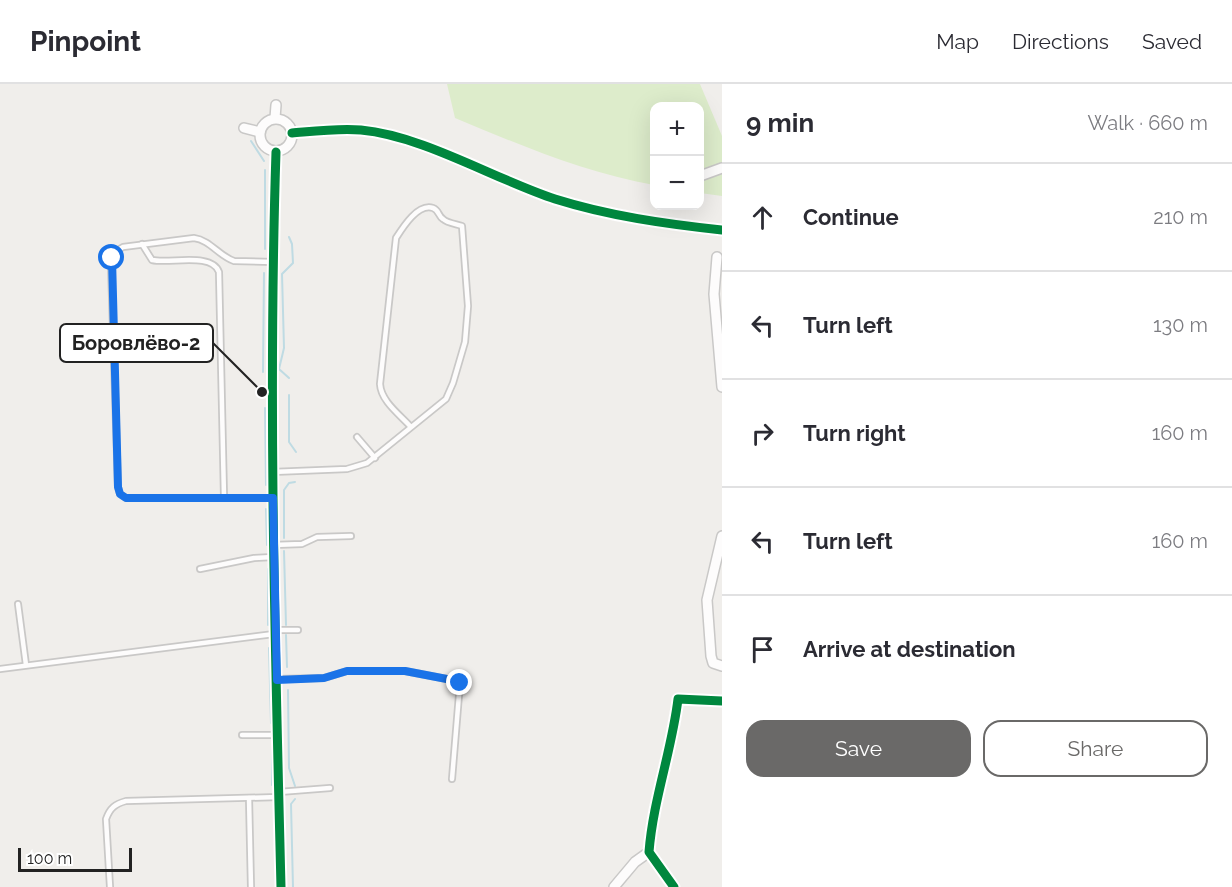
<!DOCTYPE html>
<meta charset="utf-8">
<style>
body{margin:0;font-family:Raleway,sans-serif;background:#f7f7f7;color:#2b2b33}
.controls{position:absolute;right:18px;top:18px;display:grid;overflow:hidden;border-radius:12px;box-shadow:0 6px 24px #0002}
.controls button{width:54px;height:54px;display:grid;place-items:center;padding:0;border:0;border-bottom:2px solid #e1e1e2;background:#fff;color:#2b2b33;font:30px sans-serif}
.scale{position:absolute;left:18px;bottom:15px;width:114px;box-sizing:border-box;padding-left:6px;border:3px solid #222;border-top:0;font-size:16px;line-height:21px;white-space:nowrap;color:#222;-webkit-text-stroke:4px #fff;paint-order:stroke}
.stop{position:absolute;width:18px;height:18px;margin:-14px;border:4px solid #1a73e8;border-radius:50%;background:#fff}
.stop.end{background:#1a73e8;border-color:#fff;box-shadow:0 2px 6px #0008}
.list{margin:0;padding:0;list-style:none}
h2{display:flex;justify-content:space-between;align-items:center;height:78px;margin:0;padding:0 24px;font-size:26px}
h2 small{font-size:20px;font-weight:400;color:#7c7c81}
.list li{display:grid;grid-template-columns:39px 1fr auto;gap:18px;align-items:center;box-sizing:border-box;height:108px;padding:0 24px;border-top:2px solid #e1e1e2}
.list b{display:block;font-size:22px;white-space:nowrap}
.list em{font-size:20px;font-style:normal;color:#7c7c81}
.actions{display:flex;gap:12px;padding:18px 24px}
.actions a{flex:1;padding:14px 0;border:2px solid #6a6968;border-radius:18px;text-align:center;font-size:21px;color:#6a6968}
.actions .main{background:#6a6968;color:#fff}
.icon{flex:none;width:33px;height:33px;fill:none;stroke:currentColor;stroke-width:2;stroke-linecap:round;stroke-linejoin:round}
.map{position:relative;flex:none;width:722px;height:803px;overflow:hidden}
header{display:flex;align-items:center;gap:36px;box-sizing:border-box;height:84px;padding:0 30px;background:#fff;border-bottom:2px solid #e1e1e2}
header strong{font-size:28px}
nav{display:flex;gap:33px;margin-inline-start:auto;font-size:21px}
main{display:flex}
aside{flex:1;background:#fff}
.map>svg:first-child{display:block}
.grass{fill:#ddeccb}
.lines{fill:none;stroke-linecap:round;stroke-linejoin:round}
.stream{stroke:#bfdbe3;stroke-width:2}
.service-casing{stroke:#c9c8c7;stroke-width:8}
.minor-casing{stroke:#c9c8c7;stroke-width:12}
.service{stroke:#fdfcfc;stroke-width:4.5}
.minor{stroke:#fdfcfc;stroke-width:9}
.cycleway-casing{stroke:#fff;stroke-width:13}
.cycleway{stroke:#00873e;stroke-width:9}
.route{stroke:#1a73e8;stroke-width:8}
.leader{fill:none;stroke:#222;stroke-width:2}
.callout-dot{fill:#222;stroke:#fff;stroke-width:2}
.callout{fill:#fff;stroke:#222;stroke-width:2}
.callout-label{font-size:20px;text-anchor:middle;font-weight:bold;fill:#222}
</style>
<header>
<strong>Pinpoint</strong>
<nav><a>Map</a><a>Directions</a><a>Saved</a></nav>
</header>
<main>
<div class="map">
<svg width="722" height="803" viewBox="0 0 722 803">
<rect width="100%" height="100%" fill="#f0eeeb"/>
<path class="grass" d="M447 0H700L722 52V112L700 109V22H654V101C585 89 520 61 455 34Z"/>
<g class="lines">
<g class="stream">
<path d="M251 57 264 77"/>
<path d="M289 153 292 160 293 179 282 190 284 264 279 285 289 294"/>
<path d="M265 165V86"/>
<path d="M263 288 264 189"/>
<path d="M289 311V358L296 368"/>
<path d="M265 324 266 401"/>
<path d="M266 425 267 461"/>
<path d="M284 454V406L289 399 295 398"/>
<path d="M284 467 286 541"/>
<path d="M268 485V541"/>
<path d="M286 551 287 583"/>
<path d="M269 564 271 639"/>
<path d="M288 606 289 684 295 702"/>
<path d="M272 662V701"/>
<path d="M293 803 291 720 295 715"/>
</g>
<g class="service-casing">
<g id="service">
<path d="M142 160 152 176C170 180 212 168 219 188L224 413"/>
<path d="M357 353 375 374"/>
<path d="M272 388 347 385 367 379 446 315 453 299 465 258 468 222 462 142C456 140 447 139 443 135 438 132 439 126 433 124 418 119 403 143 396 154L380 300C381 317 399 330 410 342"/>
<path d="M273 414H126L120 410 118 403 111 182C112 174 115 167 123 163L194 154C210 156 219 172 234 177L273 178"/>
<path d="M273 461 302 460 317 453 351 452"/>
<path d="M200 485 254 474 273 473"/>
<path d="M18 520 26 581"/>
<path d="M275 546H298"/>
<path d="M0 585 274 550"/>
<path d="M277 595 324 594 347 587H405L452 596 460 599 452 695"/>
<path d="M242 651H278"/>
<path d="M279 708 330 704"/>
<path d="M249 714 251 803"/>
<path d="M110 803 106 735C110 724 115 720 126 717L279 713"/>
</g>
</g>
<g class="minor-casing">
<g id="minor">
<path d="M275 34 276 21"/>
<circle cx="276" cy="51" r="16"/>
<path d="M244 44 260 48"/>
<path d="M292 49C315 47 339 44 361 46 424 52 494 95 555 115 609 132 666 140 722 146"/>
<path d="M276 68C268 313 275 558 281 803"/>
<path d="M700 92 722 84"/>
<path d="M717 173 714 210 722 303"/>
<path d="M722 452 707 516 711 572 713 579 722 582"/>
<path d="M614 803 635 778 649 768"/>
<path d="M674 803 649 768C653 716 672 666 678 615L722 617"/>
</g>
</g>
<use href="#service" class="service"/>
<use href="#minor" class="minor"/>
<g class="cycleway-casing">
<g id="cycleway">
<path d="M292 49C315 47 339 44 361 46 424 52 494 95 555 115 609 132 666 140 722 146"/>
<path d="M276 68C268 313 275 558 281 803"/>
<path d="M674 803 649 768C653 716 672 666 678 615L722 617"/>
</g>
</g>
<use href="#cycleway" class="cycleway"/>
</g>
<g class="lines">
<path class="route" d="M112 174 118 403 120 410 126 414H273L277 596 324 594 347 587H405L452 596 460 599"/>
</g>
<path class="leader" d="M262 308L213 259"/>
<circle class="callout-dot" cx="262" cy="308" r="6"/>
<rect class="callout" x="60" y="240" width="153" height="38" rx="6"/>
<g class="callout-label">
<text x="136" y="266">Боровлёво-2</text>
</g>
</svg>
<div class="controls">
<button>+</button>
<button>−</button>
</div>
<div class="scale">100 m</div>
<div class="stop" style="left:112px;top:174px"></div>
<div class="stop end" style="left:460px;top:599px"></div>
</div>
<aside>
<h2>9 min<small>Walk · 660 m</small></h2>
<ul class="list">
<li><svg class="icon" aria-label="ahead" viewBox="0 0 24 24"><path d="M12 20V5M6 11l6-6 6 6"/></svg><div><b>Continue</b></div><em>210 m</em></li>
<li><svg class="icon" aria-label="left" viewBox="0 0 24 24"><path d="M17 20v-9H6M10 6l-5 5 5 5"/></svg><div><b>Turn left</b></div><em>130 m</em></li>
<li><svg class="icon" aria-label="right" viewBox="0 0 24 24"><path d="M7 20v-9h11M14 6l5 5-5 5"/></svg><div><b>Turn right</b></div><em>160 m</em></li>
<li><svg class="icon" aria-label="left" viewBox="0 0 24 24"><path d="M17 20v-9H6M10 6l-5 5 5 5"/></svg><div><b>Turn left</b></div><em>160 m</em></li>
<li><svg class="icon" aria-label="arrive" viewBox="0 0 24 24"><path d="M6 21V4h12l-3 4 3 4H6"/></svg><div><b>Arrive at destination</b></div></li>
</ul>
<div class="actions"><a class="main">Save</a><a>Share</a></div>
</aside>
</main>
